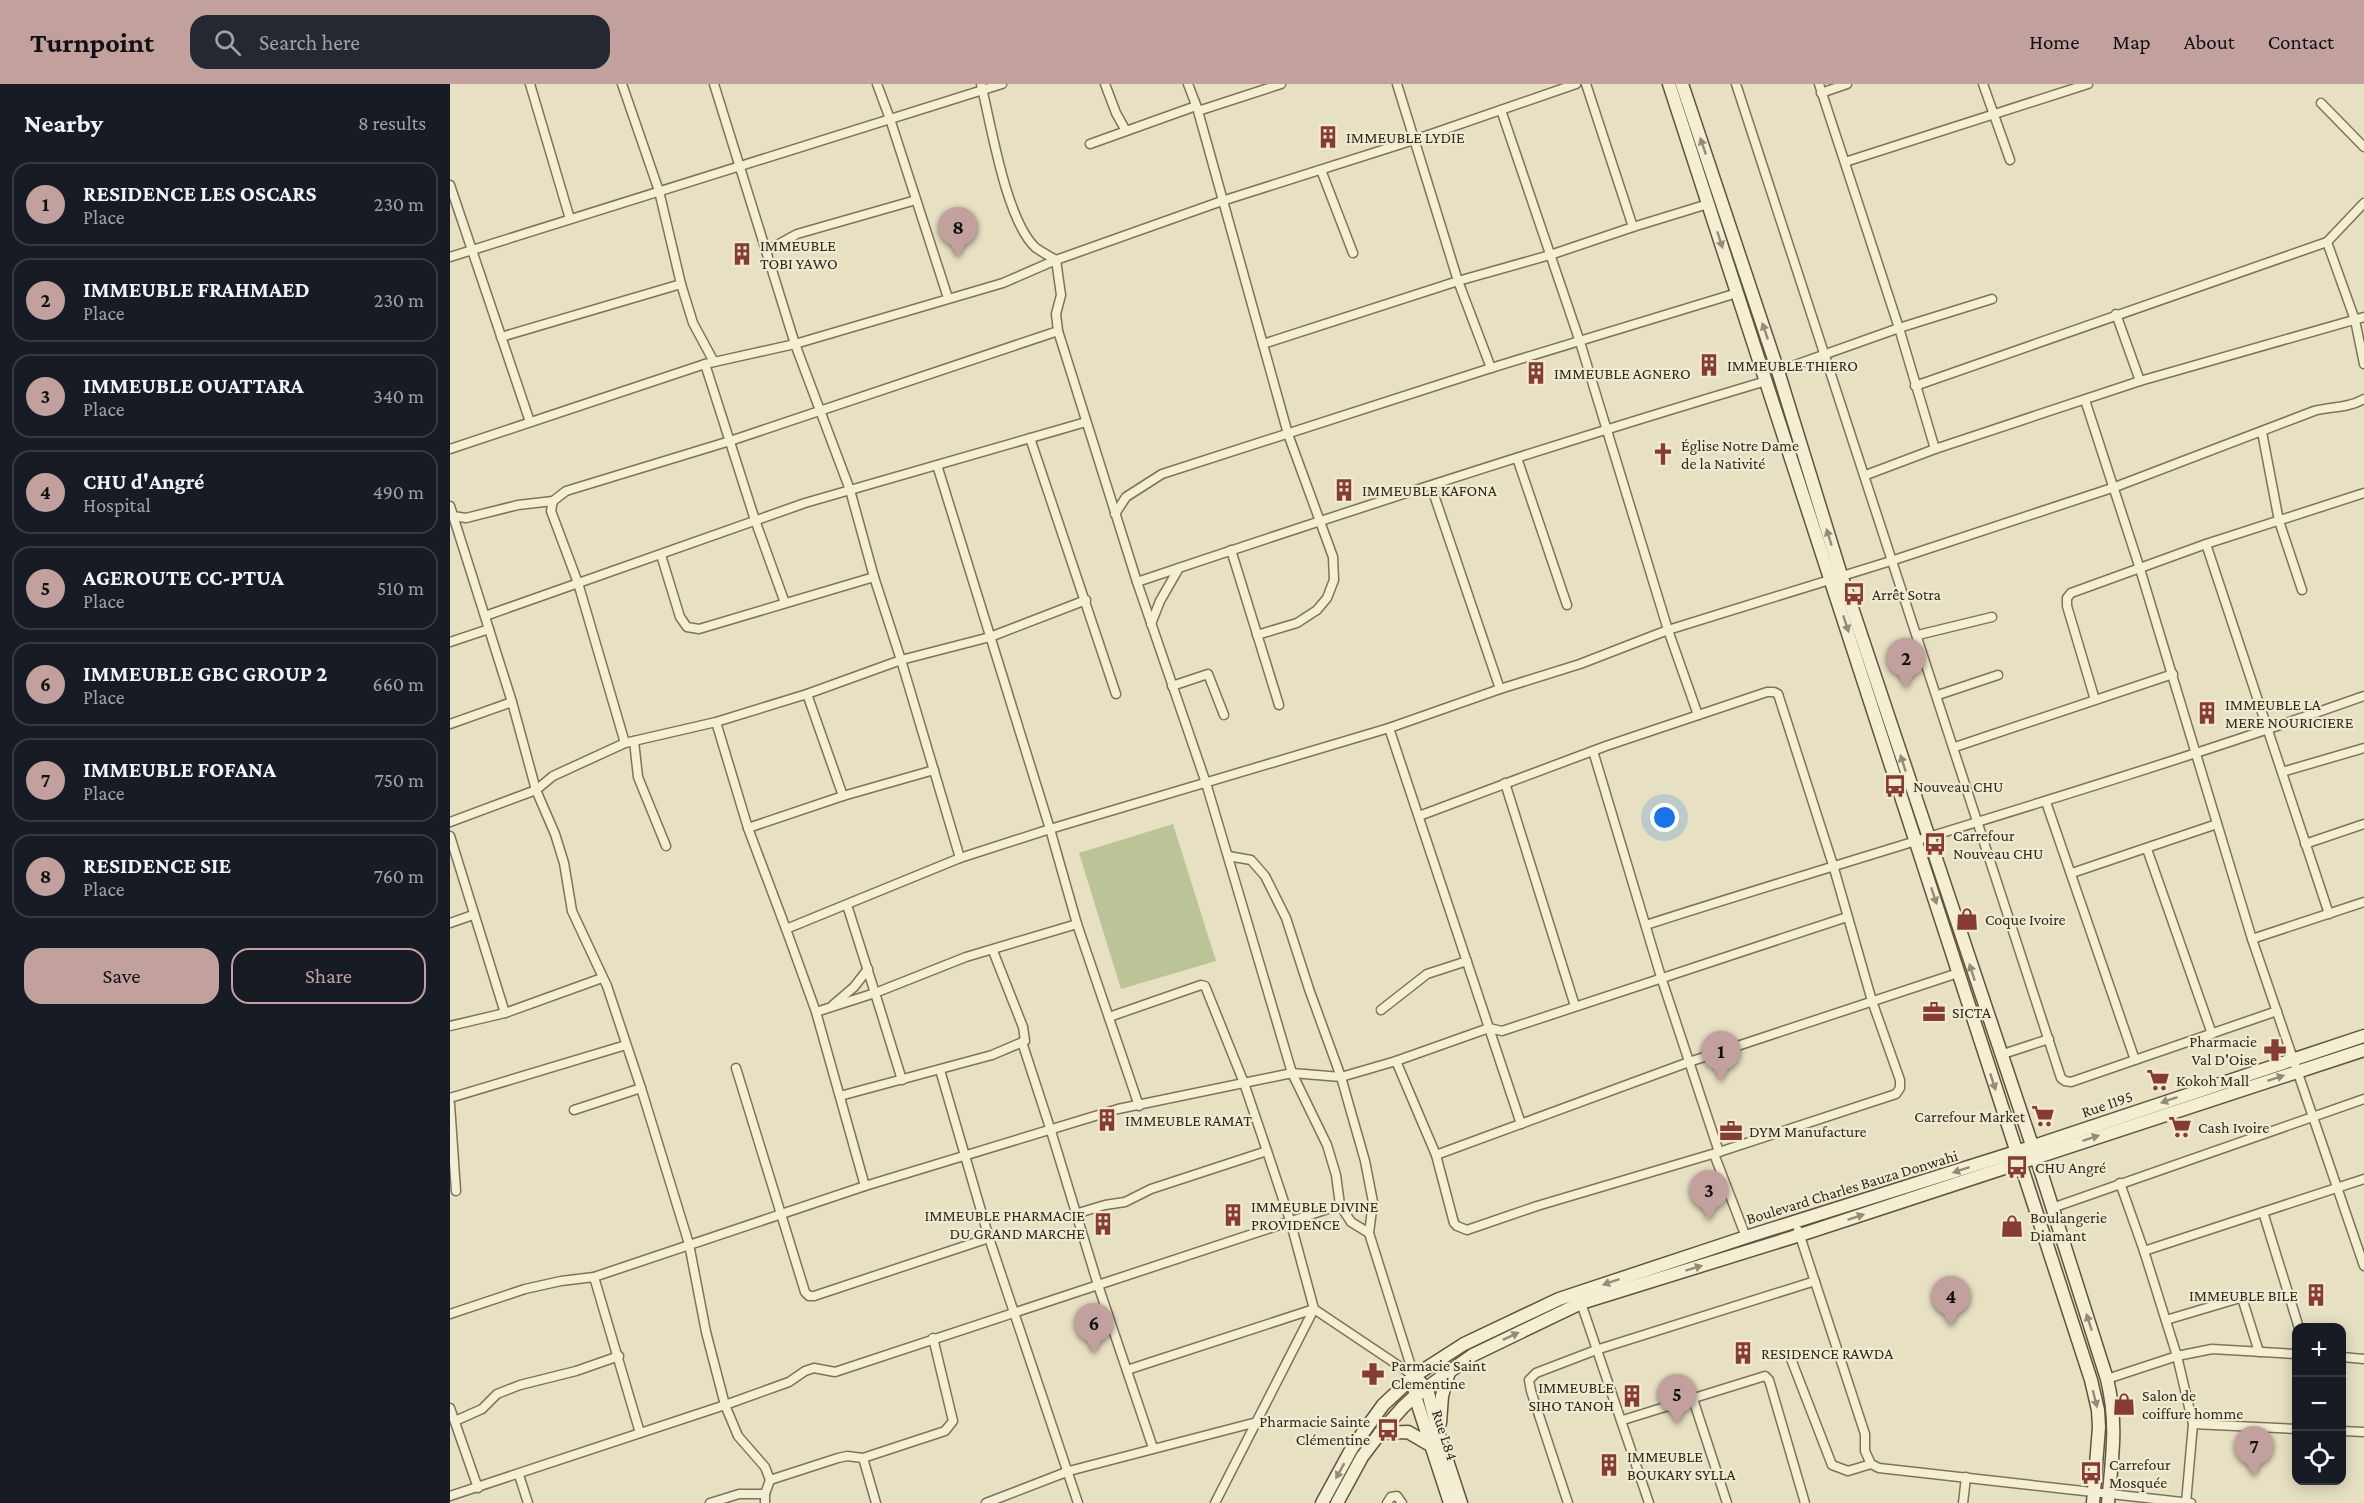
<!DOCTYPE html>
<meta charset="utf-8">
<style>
body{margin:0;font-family:"Crimson Pro",serif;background:#242831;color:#f1f3f6}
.controls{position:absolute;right:18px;bottom:18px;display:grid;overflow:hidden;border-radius:12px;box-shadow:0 3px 15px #0003}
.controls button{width:54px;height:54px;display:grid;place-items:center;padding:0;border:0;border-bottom:2px solid #363941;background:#171b24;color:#f1f3f6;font:30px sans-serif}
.you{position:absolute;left:1215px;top:734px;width:21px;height:21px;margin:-15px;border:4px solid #fff;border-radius:50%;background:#1a73e8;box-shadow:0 0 0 9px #1a73e833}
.badge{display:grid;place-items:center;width:39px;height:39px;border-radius:50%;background:#c1a09e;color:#111;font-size:20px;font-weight:700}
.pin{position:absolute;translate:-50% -50px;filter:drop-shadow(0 2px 3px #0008)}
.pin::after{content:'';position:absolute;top:32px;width:21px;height:18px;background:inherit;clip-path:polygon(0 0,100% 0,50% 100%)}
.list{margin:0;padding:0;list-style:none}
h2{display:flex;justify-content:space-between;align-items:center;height:78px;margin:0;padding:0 24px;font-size:26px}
h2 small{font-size:20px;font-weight:400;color:#9ea1a6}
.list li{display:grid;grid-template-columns:39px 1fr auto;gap:18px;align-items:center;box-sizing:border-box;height:84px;margin:0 12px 12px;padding:0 12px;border:2px solid #363941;border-radius:18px}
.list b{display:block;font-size:22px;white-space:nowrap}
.list p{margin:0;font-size:20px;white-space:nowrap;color:#9ea1a6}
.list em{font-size:20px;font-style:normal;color:#9ea1a6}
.actions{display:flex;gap:12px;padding:18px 24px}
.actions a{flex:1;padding:14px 0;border:2px solid #c1a09e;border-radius:18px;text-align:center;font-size:21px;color:#c1a09e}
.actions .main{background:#c1a09e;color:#111}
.icon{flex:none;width:33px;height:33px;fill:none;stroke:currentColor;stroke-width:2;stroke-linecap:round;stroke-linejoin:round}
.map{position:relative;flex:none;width:1914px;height:1419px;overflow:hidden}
header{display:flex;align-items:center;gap:36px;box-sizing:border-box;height:84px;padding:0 30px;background:#c1a09e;color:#111}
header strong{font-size:28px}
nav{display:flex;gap:33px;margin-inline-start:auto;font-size:21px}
.search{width:420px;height:54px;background:#242831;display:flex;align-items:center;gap:15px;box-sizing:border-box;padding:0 21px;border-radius:18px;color:#9ea1a6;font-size:22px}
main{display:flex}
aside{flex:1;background:#171b24}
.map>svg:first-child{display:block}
.green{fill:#bac497}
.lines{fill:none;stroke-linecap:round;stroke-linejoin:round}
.street-casing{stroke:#7f725b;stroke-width:11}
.secondary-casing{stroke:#61533e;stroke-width:15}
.street{stroke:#f4eed3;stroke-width:8}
.secondary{stroke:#f4eed3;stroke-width:12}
.oneway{fill:#928c78}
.labels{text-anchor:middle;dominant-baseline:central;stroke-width:4.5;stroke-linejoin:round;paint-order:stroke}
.poi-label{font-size:16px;fill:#31291e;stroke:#f0ead0;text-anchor:start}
.street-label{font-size:16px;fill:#31291e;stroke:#f0ead0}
</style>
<header>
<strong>Turnpoint</strong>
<div class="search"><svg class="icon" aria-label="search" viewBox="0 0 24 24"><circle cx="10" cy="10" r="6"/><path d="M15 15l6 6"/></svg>Search here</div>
<nav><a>Home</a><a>Map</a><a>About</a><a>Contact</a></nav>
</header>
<main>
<aside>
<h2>Nearby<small>8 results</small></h2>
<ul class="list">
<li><span class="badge">1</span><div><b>RESIDENCE LES OSCARS</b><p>Place</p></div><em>230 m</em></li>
<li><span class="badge">2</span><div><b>IMMEUBLE FRAHMAED</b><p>Place</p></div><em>230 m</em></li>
<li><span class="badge">3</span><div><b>IMMEUBLE OUATTARA</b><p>Place</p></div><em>340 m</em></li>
<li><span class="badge">4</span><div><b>CHU d'Angré</b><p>Hospital</p></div><em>490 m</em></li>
<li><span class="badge">5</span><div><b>AGEROUTE CC-PTUA</b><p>Place</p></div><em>510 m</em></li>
<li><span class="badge">6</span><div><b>IMMEUBLE GBC GROUP 2</b><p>Place</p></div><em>660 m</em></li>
<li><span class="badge">7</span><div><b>IMMEUBLE FOFANA</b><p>Place</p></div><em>750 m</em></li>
<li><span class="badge">8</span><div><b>RESIDENCE SIE</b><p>Place</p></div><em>760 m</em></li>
</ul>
<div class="actions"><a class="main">Save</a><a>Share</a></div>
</aside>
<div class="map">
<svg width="1914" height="1419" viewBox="0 0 1914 1419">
<rect width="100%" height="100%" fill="#e7e0c2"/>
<path class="green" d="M723 740 766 877 671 905 629 769Z"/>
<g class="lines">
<g class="street-casing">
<g id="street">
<path d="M80 0 120 135"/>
<path d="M172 0 209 107 231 200 243 239 264 278"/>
<path d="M264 0 345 260 400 406 424 493 451 576 510 774"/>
<path d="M427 0 440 35 498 214"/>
<path d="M531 0C541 40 556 137 586 164 592 168 599 172 606 176L611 211 606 230 608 247 687 498 756 699 842 989 891 993 915 1077 923 1118 919 1149"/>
<path d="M655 0 666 29 676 47"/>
<path d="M738 0 748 26"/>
<path d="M947 0 1008 197 1041 284"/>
<path d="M1136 0 1183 143"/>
<path d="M1286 0C1397 331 1502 663 1611 994L1615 997 1621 998 1827 927"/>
<path d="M1369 0 1449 244 1485 365"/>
<path d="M1533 0 1560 76"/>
<path d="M1371 9 1397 0"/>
<path d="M1871 19 1914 63"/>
<path d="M1051 26 1130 258 1218 546 1248 631"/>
<path d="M640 60 746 22"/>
<path d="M1395 78 1638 0"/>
<path d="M871 86 903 169"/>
<path d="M0 101 80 338"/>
<path d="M1877 158 1905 236 1914 280"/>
<path d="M316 167 347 150 466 116"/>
<path d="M0 173 552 0"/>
<path d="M1666 230 1690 297"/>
<path d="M51 253 231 200"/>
<path d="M813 260 1008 197 1100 171 1183 143 1258 120"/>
<path d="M255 280 305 436 335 519"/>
<path d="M1328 287 1449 244 1542 215"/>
<path d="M1465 302 1877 158 1914 119"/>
<path d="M1635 316 1690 485 1802 855 1914 1182"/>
<path d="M1812 348 1829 437 1852 506"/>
<path d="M580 354 666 610"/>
<path d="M0 365 255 280 345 260 553 199 606 176 772 117 964 56 1126 0"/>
<path d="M1067 374 1117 521"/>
<path d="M487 381 600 745 627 840 689 1022"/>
<path d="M1416 391 1485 365 1690 297 1914 233"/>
<path d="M981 402 1050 605"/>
<path d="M0 422 62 618 86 706 105 750 114 779 122 827 157 902 191 1004 239 1160 256 1248 275 1321 288 1352 315 1383 320 1396 315 1410V1419"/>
<path d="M665 430 676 413 712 390 1041 284 1287 209"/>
<path d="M3 432 16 434 68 421 103 417"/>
<path d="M1756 460 1879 830"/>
<path d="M781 466 829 621"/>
<path d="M211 471 230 533 237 543 249 545 424 493"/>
<path d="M687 498C895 428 1105 360 1316 297"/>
<path d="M35 532 355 419 636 338"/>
<path d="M701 540 710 517 729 484"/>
<path d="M807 551 847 539 867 526 877 514 884 496 883 473 838 350 748 27 831 0"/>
<path d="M1468 551 1542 533"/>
<path d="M0 558 39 545"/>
<path d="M722 602 758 590 774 631"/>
<path d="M357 610 393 712"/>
<path d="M1488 611 1548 591"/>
<path d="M1645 616 1617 522V514L1621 509 1756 460 1914 409"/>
<path d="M266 638 298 744 393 712 484 686"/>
<path d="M0 640 62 618"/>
<path d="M939 644 1071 1040"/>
<path d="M184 657 188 693 216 762"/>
<path d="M175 659 128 499 101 427 103 417 116 407 280 357 608 247"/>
<path d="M1505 663 1723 590"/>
<path d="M1143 667 1211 893 1269 1068"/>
<path d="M1832 688 1914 664"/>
<path d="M1055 699 1125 922"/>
<path d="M1596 718 1685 976"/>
<path d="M969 732 1156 662 1317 608H1324L1328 610 1383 781 1422 917 1450 996V1004L1446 1010 1269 1068 1087 1122 1017 1146 1007 1142 1004 1139 986 1071"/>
<path d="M0 738 86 706 103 692 175 659 266 638 357 610 451 576 540 553 636 516"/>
<path d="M298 744 336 845"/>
<path d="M0 752 55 929"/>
<path d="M1855 760 1914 740"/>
<path d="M1697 765 1762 950"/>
<path d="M778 772 801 776 815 792 836 834 859 905 891 993 946 977 986 1071 1239 978 1508 889"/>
<path d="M1622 789 1767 740"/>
<path d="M0 839 23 831"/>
<path d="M1196 841C1436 764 1677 696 1914 612"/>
<path d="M1802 855 1914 818"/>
<path d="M383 921 404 903 418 885"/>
<path d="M931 926 977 890 1017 877"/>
<path d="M366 928 425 909 397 821"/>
<path d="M659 933 751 901 755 902 794 999 817 1067"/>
<path d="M0 942 55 929 152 894"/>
<path d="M572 958 601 1047 648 1201 703 1364"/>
<path d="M1550 971 1599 955"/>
<path d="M946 977 1039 944 1052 947 1397 833"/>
<path d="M286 984 355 1208 359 1212H364L539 1154"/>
<path d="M490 986 539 1154 628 1419"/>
<path d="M452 996 425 909 516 873 627 840"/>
<path d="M390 1012 542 971 575 957 573 943 543 867"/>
<path d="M0 1014 176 961"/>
<path d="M0 1020 6 1107"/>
<path d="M124 1026 191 1004"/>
<path d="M1264 1070 1296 1153"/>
<path d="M1670 1099 1694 1167"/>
<path d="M415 1102 366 928 336 845 510 774 600 745 939 644 1050 605 1130 580 1218 546 1444 476 1665 403 1864 327C1882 322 1896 325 1914 315"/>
<path d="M1602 1124 1914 1015"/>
<path d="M1813 1128 1849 1244"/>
<path d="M625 1130 655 1121 675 1118 701 1105 817 1067 840 1136 864 1225 964 1292"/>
<path d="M1348 1146 1415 1350V1367L1421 1380 1429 1384 1741 1419"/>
<path d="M144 1193 190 1349"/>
<path d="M1131 1219 1199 1419"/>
<path d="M0 1230 75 1205 111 1197 144 1193 415 1102 668 1025 842 989 877 1061 886 1091 890 1121 901 1138 919 1149 964 1292"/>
<path d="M1716 1236 1790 1214 1793 1217 1809 1268"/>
<path d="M1892 1273 1914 1275"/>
<path d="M1341 1275 1382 1381 1398 1387 1421 1380"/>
<path d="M677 1286 864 1225"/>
<path d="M1657 1295 1727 1272 1762 1265 1846 1270"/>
<path d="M1243 1315 1277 1419"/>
<path d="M0 1324 28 1404"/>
<path d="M1173 1336 1315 1292 1319 1296 1355 1419"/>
<path d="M5 1337 32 1325 47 1310 70 1301 126 1287 169 1272"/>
<path d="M1743 1340 1846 1345"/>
<path d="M1892 1347 1914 1348"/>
<path d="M69 1391 78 1419"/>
<path d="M320 1396 388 1374 397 1372 413 1374"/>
<path d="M0 1412 275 1321 339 1298 355 1287 364 1284 385 1288 890 1121"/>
<path d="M260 1419 289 1410H315"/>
<path d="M426 1419 413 1374 495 1347 503 1337 483 1254"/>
<path d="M536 1419 619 1387 807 1338"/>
<path d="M765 1419 864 1225"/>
<path d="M937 1419 941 1413 947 1412 952 1419"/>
<path d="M1118 1419 1081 1307 1079 1296 1086 1289 1146 1266 1365 1197"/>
<path d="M1513 1419 1516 1393"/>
<path d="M1736 1419 1743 1340 1727 1272 1694 1167 1914 1095"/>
</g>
</g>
<g class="secondary-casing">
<g id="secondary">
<path d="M1219 0 1641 1296 1648 1326 1649 1343 1643 1419"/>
<path d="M1232 0 1328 287 1391 491 1592 1091 1657 1295C1668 1340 1662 1373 1658 1419"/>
<path d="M964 1292 977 1305 991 1358 1011 1419"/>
<path d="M965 1305V1312L1000 1419"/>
<path d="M990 1339 992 1312 999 1288"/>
<path d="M930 1349 958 1348 982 1362"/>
<path d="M872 1419 902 1364 933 1321 964 1292 1014 1260 1109 1215 1296 1153 1566 1068 1914 952"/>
<path d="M887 1419 912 1373 930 1349 953 1323 965 1312 1023 1271 1131 1219 1350 1151 1914 966"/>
</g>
</g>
<use href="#street" class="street"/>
<use href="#secondary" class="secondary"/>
</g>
<defs><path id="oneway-solid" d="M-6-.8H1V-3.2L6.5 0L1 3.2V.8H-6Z" transform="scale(1.5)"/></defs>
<g class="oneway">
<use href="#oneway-solid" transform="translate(1253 62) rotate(-109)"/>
<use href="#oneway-solid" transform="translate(1270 156) rotate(72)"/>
<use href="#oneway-solid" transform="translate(1315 247) rotate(-109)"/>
<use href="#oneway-solid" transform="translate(1379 453) rotate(-107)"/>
<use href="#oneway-solid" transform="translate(1396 540) rotate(72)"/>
<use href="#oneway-solid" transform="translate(1453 679) rotate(-108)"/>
<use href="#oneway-solid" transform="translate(1484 812) rotate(72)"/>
<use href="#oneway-solid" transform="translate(1522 888) rotate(-108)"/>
<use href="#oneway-solid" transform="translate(1826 994) rotate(-18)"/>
<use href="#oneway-solid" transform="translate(1543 998) rotate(72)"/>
<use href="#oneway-solid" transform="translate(1719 1016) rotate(161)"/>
<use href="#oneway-solid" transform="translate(1641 1054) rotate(-18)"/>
<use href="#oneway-solid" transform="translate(1511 1086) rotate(162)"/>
<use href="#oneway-solid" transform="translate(1406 1133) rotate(-18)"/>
<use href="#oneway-solid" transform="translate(1244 1184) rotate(-17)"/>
<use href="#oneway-solid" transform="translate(1161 1198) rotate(161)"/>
<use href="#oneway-solid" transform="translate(1639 1238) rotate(-108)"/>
<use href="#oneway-solid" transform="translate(1061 1252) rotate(-25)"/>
<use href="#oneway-solid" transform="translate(1645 1315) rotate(76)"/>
<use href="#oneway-solid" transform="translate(890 1387) rotate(119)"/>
</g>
<defs>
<g id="building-bare" transform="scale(1.8)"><path d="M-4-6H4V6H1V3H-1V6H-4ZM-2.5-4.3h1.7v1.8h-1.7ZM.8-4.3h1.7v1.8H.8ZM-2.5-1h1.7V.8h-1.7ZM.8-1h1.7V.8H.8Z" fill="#863b33" stroke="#f0ead0" stroke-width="2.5" paint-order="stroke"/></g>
<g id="church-bare" transform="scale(1.8)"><path d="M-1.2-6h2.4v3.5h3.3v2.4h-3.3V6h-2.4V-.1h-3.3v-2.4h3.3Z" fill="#863b33" stroke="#f0ead0" stroke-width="2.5" paint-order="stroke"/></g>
<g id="bus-bare" transform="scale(1.8)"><path d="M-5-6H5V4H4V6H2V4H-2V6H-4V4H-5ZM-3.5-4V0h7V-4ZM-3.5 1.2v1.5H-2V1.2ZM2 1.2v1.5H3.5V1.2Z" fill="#863b33" stroke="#f0ead0" stroke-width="2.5" paint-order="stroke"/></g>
<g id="shop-bare" transform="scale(1.8)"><path d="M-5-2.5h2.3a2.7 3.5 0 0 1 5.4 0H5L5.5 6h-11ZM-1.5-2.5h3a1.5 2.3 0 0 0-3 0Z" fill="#863b33" stroke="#f0ead0" stroke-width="2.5" paint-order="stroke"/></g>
<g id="office-bare" transform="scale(1.8)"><path d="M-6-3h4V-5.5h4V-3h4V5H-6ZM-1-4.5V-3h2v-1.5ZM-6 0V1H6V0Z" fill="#863b33" stroke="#f0ead0" stroke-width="2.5" paint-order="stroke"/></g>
<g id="pharmacy-bare" transform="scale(1.8)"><path d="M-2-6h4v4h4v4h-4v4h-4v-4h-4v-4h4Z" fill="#863b33" stroke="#f0ead0" stroke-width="2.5" paint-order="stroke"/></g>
<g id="supermarket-bare" transform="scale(1.8)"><path d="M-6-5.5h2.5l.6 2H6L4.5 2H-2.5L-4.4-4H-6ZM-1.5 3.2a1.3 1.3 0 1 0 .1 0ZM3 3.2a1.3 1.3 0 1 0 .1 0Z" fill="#863b33" stroke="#f0ead0" stroke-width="2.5" paint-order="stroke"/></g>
</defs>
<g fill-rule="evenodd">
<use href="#building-bare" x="878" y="53"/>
<use href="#building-bare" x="292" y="170"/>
<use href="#building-bare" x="1259" y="281"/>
<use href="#building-bare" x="1086" y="289"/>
<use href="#church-bare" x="1213" y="370"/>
<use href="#building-bare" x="894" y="406"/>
<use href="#bus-bare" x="1404" y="510"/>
<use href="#building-bare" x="1757" y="629"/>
<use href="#bus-bare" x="1445" y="702"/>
<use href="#bus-bare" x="1485" y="760"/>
<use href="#shop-bare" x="1517" y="835"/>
<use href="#office-bare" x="1484" y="928"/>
<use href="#pharmacy-bare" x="1825" y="966"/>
<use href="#supermarket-bare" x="1708" y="996"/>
<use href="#supermarket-bare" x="1593" y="1032"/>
<use href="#building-bare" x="657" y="1036"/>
<use href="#supermarket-bare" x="1730" y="1043"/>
<use href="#office-bare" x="1281" y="1047"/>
<use href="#bus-bare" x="1567" y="1083"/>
<use href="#building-bare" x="783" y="1131"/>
<use href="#building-bare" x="653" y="1140"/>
<use href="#shop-bare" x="1562" y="1142"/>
<use href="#building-bare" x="1866" y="1211"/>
<use href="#building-bare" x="1293" y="1269"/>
<use href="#pharmacy-bare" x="923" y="1290"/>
<use href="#building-bare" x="1182" y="1312"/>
<use href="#shop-bare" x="1674" y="1320"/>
<use href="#bus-bare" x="938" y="1346"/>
<use href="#building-bare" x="1159" y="1381"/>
<use href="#bus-bare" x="1641" y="1389"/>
</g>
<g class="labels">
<g class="poi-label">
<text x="896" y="53">IMMEUBLE LYDIE</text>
<text x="310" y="161">IMMEUBLE<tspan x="310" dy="18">TOBI YAWO</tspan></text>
<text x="1277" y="281">IMMEUBLE THIERO</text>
<text x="1104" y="289">IMMEUBLE AGNERO</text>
<text x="1231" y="361">Église Notre Dame<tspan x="1231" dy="18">de la Nativité</tspan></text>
<text x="912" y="406">IMMEUBLE KAFONA</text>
<text x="1422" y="510">Arrêt Sotra</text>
<text x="1775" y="620">IMMEUBLE LA<tspan x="1775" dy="18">MERE NOURICIERE</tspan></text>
<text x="1463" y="702">Nouveau CHU</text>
<text x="1503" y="751">Carrefour<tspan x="1503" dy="18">Nouveau CHU</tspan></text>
<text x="1535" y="835">Coque Ivoire</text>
<text x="1502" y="928">SICTA</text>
<text x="1807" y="957" text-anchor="end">Pharmacie<tspan x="1807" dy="18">Val D'Oise</tspan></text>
<text x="1726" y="996">Kokoh Mall</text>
<text x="1575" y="1032" text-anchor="end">Carrefour Market</text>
<text x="675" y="1036">IMMEUBLE RAMAT</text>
<text x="1748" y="1043">Cash Ivoire</text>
<text x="1299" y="1047">DYM Manufacture</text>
<text x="1585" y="1083">CHU Angré</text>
<text x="801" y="1122">IMMEUBLE DIVINE<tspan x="801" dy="18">PROVIDENCE</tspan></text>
<text x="635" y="1131" text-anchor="end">IMMEUBLE PHARMACIE<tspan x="635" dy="18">DU GRAND MARCHE</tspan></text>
<text x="1580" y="1133">Boulangerie<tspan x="1580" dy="18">Diamant</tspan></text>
<text x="1848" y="1211" text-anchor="end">IMMEUBLE BILE</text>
<text x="1311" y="1269">RESIDENCE RAWDA</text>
<text x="941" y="1281">Parmacie Saint<tspan x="941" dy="18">Clementine</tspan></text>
<text x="1164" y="1303" text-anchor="end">IMMEUBLE<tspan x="1164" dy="18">SIHO TANOH</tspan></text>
<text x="1692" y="1311">Salon de<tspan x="1692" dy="18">coiffure homme</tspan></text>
<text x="920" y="1337" text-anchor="end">Pharmacie Sainte<tspan x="920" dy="18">Clémentine</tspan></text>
<text x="1177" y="1372">IMMEUBLE<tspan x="1177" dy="18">BOUKARY SYLLA</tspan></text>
<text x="1659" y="1380">Carrefour<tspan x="1659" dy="18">Mosquée</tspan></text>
</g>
<g class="street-label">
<text transform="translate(1657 1020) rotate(-19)">Rue I195</text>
<text transform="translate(1402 1103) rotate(-17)">Boulevard Charles Bauza Donwahi</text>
<text transform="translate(995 1351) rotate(72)">Rue L84</text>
</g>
</g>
</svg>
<div class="controls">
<button>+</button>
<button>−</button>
<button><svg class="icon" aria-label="locate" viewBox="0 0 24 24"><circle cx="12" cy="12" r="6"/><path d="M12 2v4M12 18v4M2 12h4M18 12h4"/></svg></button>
</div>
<div class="you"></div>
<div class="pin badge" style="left:1271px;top:997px">1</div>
<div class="pin badge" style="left:1456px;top:604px">2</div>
<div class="pin badge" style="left:1259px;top:1136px">3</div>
<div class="pin badge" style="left:1501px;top:1242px">4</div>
<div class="pin badge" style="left:1227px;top:1340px">5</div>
<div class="pin badge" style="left:644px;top:1269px">6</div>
<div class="pin badge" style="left:1804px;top:1392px">7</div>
<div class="pin badge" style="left:508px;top:173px">8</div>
</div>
</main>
